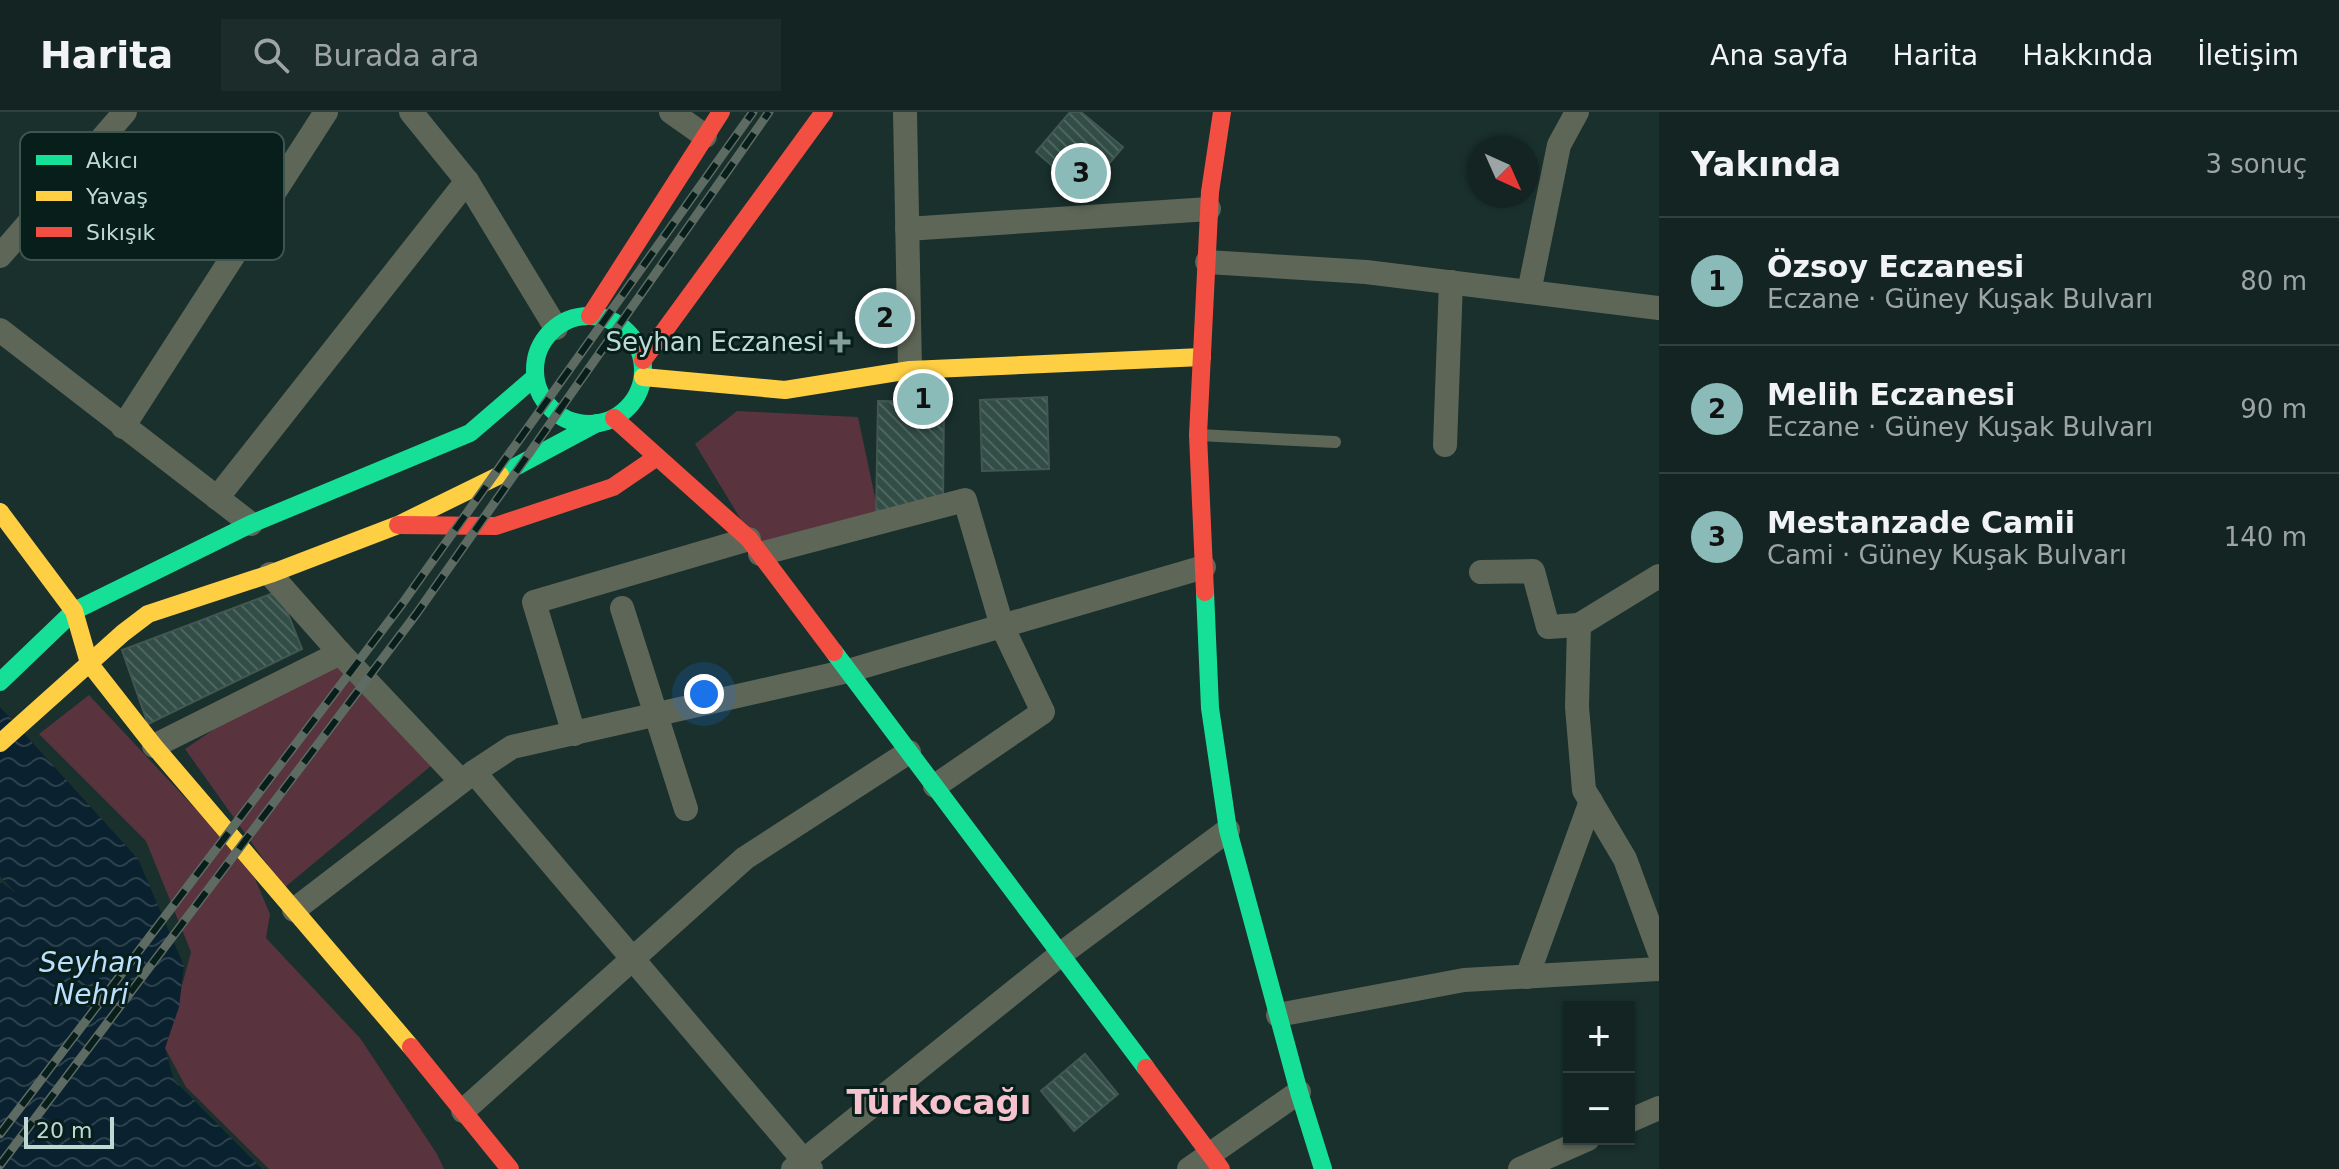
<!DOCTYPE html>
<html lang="tr">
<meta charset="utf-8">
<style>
body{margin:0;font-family:"DejaVu Sans",sans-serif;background:#1c2c2a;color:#f1f3f6}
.controls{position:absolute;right:24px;bottom:24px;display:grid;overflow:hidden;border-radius:0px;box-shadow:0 2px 6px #0004}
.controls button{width:72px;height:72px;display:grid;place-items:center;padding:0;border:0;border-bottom:2px solid #324140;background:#132422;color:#f1f3f6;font:40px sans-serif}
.compass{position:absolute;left:1467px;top:24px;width:72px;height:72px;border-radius:50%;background:#132422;box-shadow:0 2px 6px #0004;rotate:135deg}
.scale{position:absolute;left:24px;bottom:20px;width:90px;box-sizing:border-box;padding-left:8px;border:4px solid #bed9d4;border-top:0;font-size:22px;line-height:28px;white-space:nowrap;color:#bed9d4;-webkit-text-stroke:6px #071e1b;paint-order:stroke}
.you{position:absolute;left:704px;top:582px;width:28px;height:28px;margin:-20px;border:6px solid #fff;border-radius:50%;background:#1a73e8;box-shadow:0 0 0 12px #1a73e833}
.badge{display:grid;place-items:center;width:52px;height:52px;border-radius:50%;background:#8bbbb9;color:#111;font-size:26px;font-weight:700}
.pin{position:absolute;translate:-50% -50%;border:4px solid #fff;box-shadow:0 2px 8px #0006}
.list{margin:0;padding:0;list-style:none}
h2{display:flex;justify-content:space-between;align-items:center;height:104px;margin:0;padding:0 32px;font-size:34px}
h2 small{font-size:26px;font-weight:400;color:#9da4a5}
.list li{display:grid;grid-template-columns:52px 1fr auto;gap:24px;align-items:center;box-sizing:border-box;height:128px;padding:0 32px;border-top:2px solid #324140}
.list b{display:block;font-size:30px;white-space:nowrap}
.list p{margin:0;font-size:26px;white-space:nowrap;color:#9da4a5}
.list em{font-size:26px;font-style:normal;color:#9da4a5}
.icon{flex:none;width:44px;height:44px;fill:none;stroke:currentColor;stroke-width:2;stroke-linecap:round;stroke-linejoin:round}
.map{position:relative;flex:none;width:1659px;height:1057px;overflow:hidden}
header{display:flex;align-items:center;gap:48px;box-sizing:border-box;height:112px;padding:0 40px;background:#132422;border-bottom:2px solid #324140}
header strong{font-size:38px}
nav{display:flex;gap:44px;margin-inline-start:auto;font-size:28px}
.search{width:560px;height:72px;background:#1c2c2a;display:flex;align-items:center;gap:20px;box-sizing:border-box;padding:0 28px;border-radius:0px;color:#9da4a5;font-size:30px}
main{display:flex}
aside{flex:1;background:#132422}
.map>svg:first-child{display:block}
.green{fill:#59333d}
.water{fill:url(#water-waves)}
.building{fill:url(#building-back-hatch);stroke:#435752;stroke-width:2}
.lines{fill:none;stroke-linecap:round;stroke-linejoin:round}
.lane{stroke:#5e6657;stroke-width:12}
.street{stroke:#5e6657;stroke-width:24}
.fast{stroke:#16e098;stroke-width:18}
.slow{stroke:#ffcf43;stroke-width:18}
.jam{stroke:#f24e42;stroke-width:18}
.rail-casing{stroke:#5d6b63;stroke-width:9}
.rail{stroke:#071e1b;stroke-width:6;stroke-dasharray:18;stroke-linecap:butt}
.poi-dot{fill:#849e9a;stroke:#071e1b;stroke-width:3}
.labels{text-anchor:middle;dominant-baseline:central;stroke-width:6;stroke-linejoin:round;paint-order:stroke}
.poi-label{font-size:26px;fill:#bed9d4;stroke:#071e1b;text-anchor:end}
.water-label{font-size:28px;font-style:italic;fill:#bce0fd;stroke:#071e1b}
.district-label{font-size:34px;font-weight:bold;fill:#f6c2ce;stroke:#071e1b}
.key{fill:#071e1b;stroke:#3e5652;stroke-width:2}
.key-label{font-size:22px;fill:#bed9d4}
</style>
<header>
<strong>Harita</strong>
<div class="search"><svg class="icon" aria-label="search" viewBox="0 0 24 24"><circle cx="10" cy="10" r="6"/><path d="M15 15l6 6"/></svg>Burada ara</div>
<nav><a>Ana sayfa</a><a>Harita</a><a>Hakkında</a><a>İletişim</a></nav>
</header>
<main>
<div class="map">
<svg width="1659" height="1057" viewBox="0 0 1659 1057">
<defs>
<pattern id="water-waves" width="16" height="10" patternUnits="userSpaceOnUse" patternTransform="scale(2)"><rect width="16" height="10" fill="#0a212f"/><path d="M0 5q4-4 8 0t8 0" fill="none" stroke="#2c414c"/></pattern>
<pattern id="building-back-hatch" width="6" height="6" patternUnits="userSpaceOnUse" patternTransform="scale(2)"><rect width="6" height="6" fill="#324d46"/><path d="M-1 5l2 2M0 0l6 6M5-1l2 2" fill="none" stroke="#4e6660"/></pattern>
</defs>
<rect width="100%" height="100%" fill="#19302d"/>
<g class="green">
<path d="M737 299 858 305 879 404 760 439 695 332Z"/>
<path d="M329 539 437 649 284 776 185 637Z"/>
<path d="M89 583 250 755 270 802 266 826 360 926 437 1042 444 1057H269L186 975 165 936 191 840 146 729 39 622Z"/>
</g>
<path class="water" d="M0 595 138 747 184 854 179 895 165 936 174 968 262 1057H0V769L17 782 0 764Z"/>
<g class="building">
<path d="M1070 0H1081L1123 35 1084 81 1036 40Z"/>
<path d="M1047 285 1049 357 982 359 980 288Z"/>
<path d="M878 289 944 290 943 392 876 406Z"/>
<path d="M279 479 302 537 148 612 122 538Z"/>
<path d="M1085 942 1118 982 1074 1019 1041 979Z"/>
</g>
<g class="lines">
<path class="lane" d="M1199 323 1335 330"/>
<g class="street">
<path d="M411 0 467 69 556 216"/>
<path d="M671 0 705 24"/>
<path d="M905 0 910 258"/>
<path d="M907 117 1209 97"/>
<path d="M0 144 125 0"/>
<path d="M1207 150 1366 160 1659 196"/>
<path d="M1529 180 1559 33 1577 0"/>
<path d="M0 218 251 412"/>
<path d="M123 315 326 0"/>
<path d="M1445 333 1451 170"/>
<path d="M217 386 467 69"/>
<path d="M760 442 965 388 1002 514 1043 600 935 674"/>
<path d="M1481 460 1533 459 1548 515 1579 513"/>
<path d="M270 462 340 541 461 669"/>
<path d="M1659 464 1579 513 1577 595 1584 678 1625 747 1659 839"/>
<path d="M622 496 686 697"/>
<path d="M574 622 534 490 749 427"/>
<path d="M154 634 340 541"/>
<path d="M474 660 512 635 848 559 1204 455"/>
<path d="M294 798 474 660 811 1057"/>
<path d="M1527 865 1591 689"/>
<path d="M1278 903 1464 868 1659 857"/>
<path d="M463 999 745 746 909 640"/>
<path d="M1629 1009 1659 996"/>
<path d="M793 1057 1061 842 1228 718"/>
<path d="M1189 1057 1299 980"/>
<path d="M1520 1057 1588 1027"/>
</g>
<g class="fast">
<circle cx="589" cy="258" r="54"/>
<path d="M500 363 597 311"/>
<path d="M1205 480 1210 596 1228 718 1299 980 1323 1057"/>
<path d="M834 540 1146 956"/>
<path d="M0 570 74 499 251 412 470 321 535 265"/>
</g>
<g class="slow">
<path d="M643 265 785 278 910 258 1202 245"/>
<path d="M0 400 74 499 89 551 154 634 411 935"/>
<path d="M0 631 123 521 148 502 270 462 398 413 500 363"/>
</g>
<g class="jam">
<path d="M590 204 721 0"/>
<path d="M643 248 824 0"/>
<path d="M614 306 749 427 834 540"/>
<path d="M398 413 496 414 613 375 657 345"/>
<path d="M1205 480 1198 323 1210 80 1222 0"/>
<path d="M411 935 510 1057"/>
<path d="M1146 956 1221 1057"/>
</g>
<g class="rail-casing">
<g id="rail">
<path d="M0 1022 402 492 753 0"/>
<path d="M0 1053 417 501 769 0"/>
</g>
</g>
<use href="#rail" class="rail"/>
</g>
<path class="poi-dot" d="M836 218h8v8h8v8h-8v8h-8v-8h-8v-8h8z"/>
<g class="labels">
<g class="poi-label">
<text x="824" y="230">Seyhan Eczanesi</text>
</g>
<g class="water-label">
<text x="91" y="850">Seyhan<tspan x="91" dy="32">Nehri</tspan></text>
</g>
<g class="district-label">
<text x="939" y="990">Türkocağı</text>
</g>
</g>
<rect x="20" y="20" width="264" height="128" rx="12" class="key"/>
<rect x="36" y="43" width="36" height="10" fill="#16e098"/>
<rect x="36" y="79" width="36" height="10" fill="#ffcf43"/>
<rect x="36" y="115" width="36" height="10" fill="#f24e42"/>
<g class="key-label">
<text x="86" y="56">Akıcı</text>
<text x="86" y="92">Yavaş</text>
<text x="86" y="128">Sıkışık</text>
</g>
</svg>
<div class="controls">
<button>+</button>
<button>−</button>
</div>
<svg class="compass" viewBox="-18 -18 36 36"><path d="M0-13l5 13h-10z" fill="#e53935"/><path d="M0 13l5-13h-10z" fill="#9da4a5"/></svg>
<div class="scale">20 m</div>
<div class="you"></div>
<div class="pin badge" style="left:923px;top:287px">1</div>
<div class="pin badge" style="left:885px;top:206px">2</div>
<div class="pin badge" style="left:1081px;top:61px">3</div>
</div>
<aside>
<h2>Yakında<small>3 sonuç</small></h2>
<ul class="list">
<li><span class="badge">1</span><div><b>Özsoy Eczanesi</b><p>Eczane · Güney Kuşak Bulvarı</p></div><em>80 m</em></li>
<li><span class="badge">2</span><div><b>Melih Eczanesi</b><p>Eczane · Güney Kuşak Bulvarı</p></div><em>90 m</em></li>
<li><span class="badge">3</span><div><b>Mestanzade Camii</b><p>Cami · Güney Kuşak Bulvarı</p></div><em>140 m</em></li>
</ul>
</aside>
</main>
